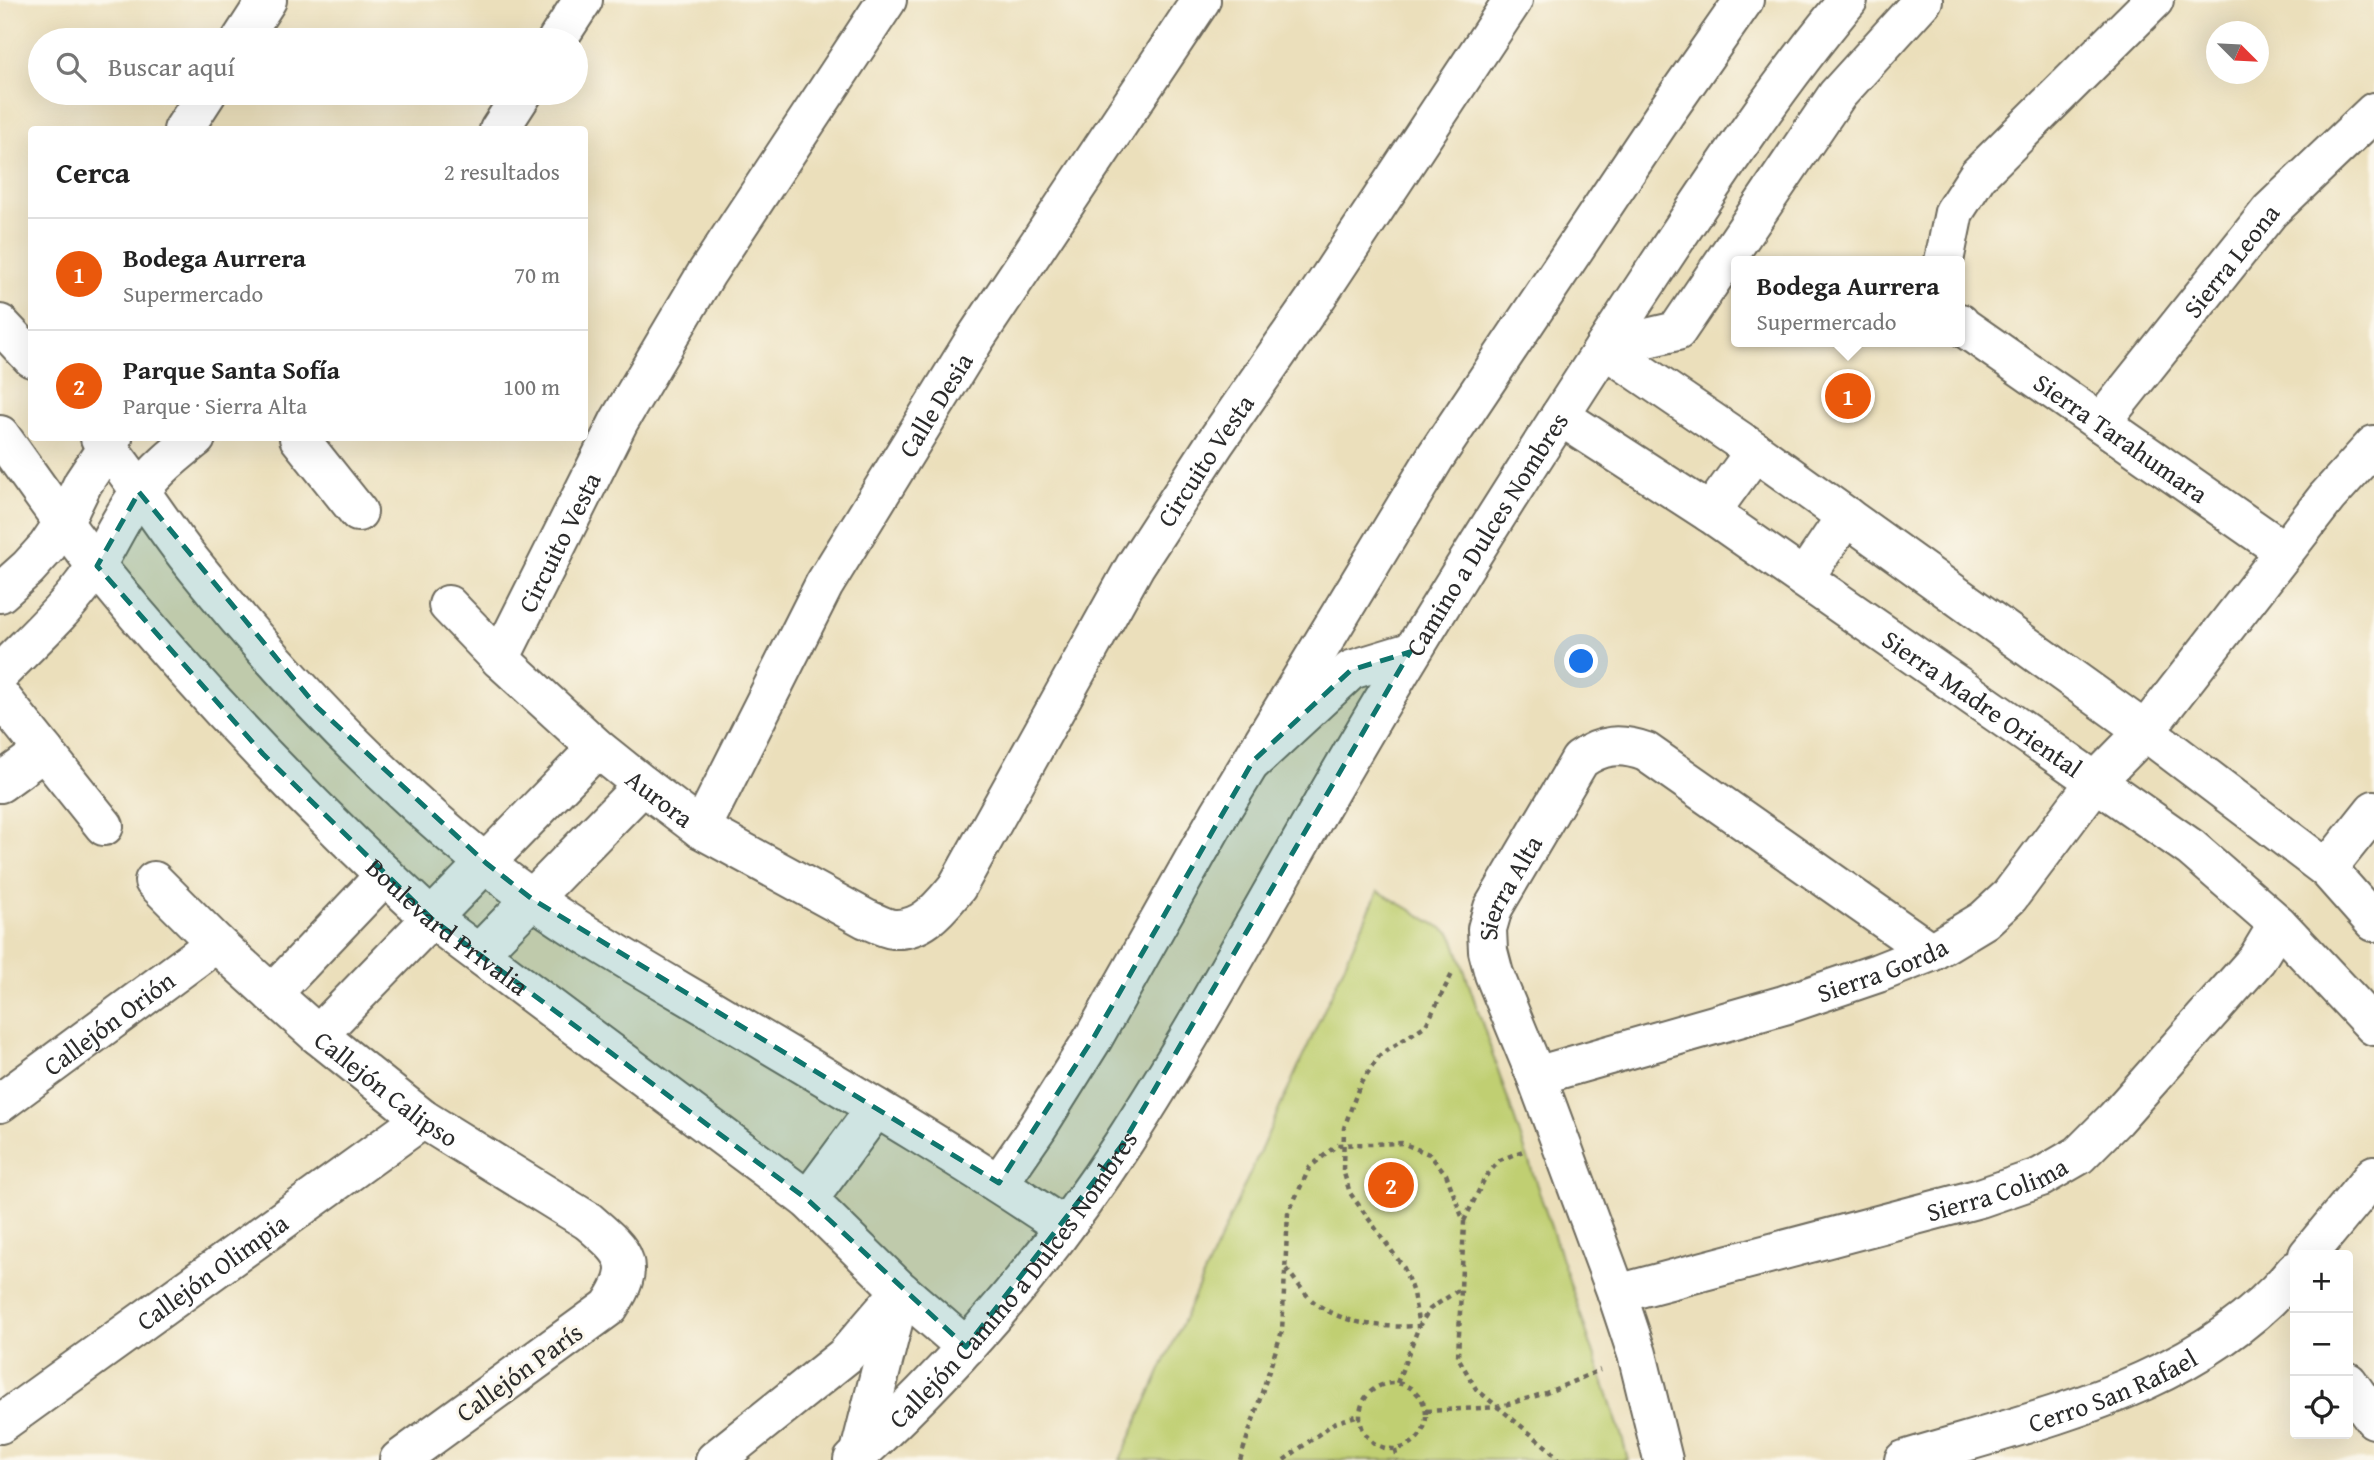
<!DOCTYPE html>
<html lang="es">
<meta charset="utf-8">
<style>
body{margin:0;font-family:"Gentium Book Plus",serif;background:#f6f6f6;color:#222}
.controls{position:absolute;right:21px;bottom:21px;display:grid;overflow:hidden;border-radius:7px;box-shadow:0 7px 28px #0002}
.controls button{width:63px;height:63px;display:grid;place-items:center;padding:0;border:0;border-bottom:2px solid #e0e0e0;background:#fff;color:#222;font:35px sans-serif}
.compass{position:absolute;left:2206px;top:21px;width:63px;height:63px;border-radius:50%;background:#fff;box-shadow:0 7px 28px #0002;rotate:114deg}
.you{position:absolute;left:1582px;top:662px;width:24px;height:24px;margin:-18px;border:5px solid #fff;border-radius:50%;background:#1a73e8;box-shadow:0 0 0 10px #1a73e833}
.badge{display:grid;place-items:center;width:46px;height:46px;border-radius:50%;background:#ea580c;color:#fff;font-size:23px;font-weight:700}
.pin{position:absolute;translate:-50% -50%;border:4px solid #fff;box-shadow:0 2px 7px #0006}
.popup{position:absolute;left:1731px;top:256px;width:234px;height:91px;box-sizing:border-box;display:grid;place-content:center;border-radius:7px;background:#fff;filter:drop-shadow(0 2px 5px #0005);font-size:23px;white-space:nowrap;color:#767676}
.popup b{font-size:26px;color:#222}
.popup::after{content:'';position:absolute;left:50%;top:100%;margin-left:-14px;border:14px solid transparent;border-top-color:#fff}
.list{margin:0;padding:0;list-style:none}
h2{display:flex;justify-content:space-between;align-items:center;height:91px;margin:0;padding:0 28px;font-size:30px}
h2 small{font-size:23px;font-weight:400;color:#767676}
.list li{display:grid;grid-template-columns:46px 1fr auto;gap:21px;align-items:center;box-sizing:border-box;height:112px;padding:0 28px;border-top:2px solid #e0e0e0}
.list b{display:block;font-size:26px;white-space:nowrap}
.list p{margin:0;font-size:23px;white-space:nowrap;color:#767676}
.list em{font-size:23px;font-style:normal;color:#767676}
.icon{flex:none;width:38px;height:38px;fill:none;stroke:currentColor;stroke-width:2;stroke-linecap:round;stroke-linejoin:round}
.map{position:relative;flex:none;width:2374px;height:1460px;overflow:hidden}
.search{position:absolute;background:#fff;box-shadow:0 7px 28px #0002;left:28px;top:28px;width:560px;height:77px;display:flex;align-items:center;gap:18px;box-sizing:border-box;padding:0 24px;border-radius:38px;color:#767676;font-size:26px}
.panel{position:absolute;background:#fff;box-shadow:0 7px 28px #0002;left:28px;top:126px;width:560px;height:315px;border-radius:7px}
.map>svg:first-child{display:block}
.park{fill:#c0cf72;stroke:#767d4e;stroke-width:2}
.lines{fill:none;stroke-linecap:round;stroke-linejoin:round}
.minor-casing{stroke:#6e6a5d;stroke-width:42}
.secondary-casing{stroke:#6e6a5d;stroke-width:42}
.path{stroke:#6e6a5d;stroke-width:4.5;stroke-dasharray:5 5;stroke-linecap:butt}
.minor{stroke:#fff;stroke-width:38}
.secondary{stroke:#fff;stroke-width:38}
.marked{fill:#0f766e;fill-opacity:0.2;stroke:#0f766e;stroke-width:5;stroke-dasharray:14 9;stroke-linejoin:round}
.labels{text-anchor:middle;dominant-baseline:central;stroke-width:6;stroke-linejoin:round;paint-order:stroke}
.street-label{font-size:26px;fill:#2b2b2b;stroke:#fbf7ec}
</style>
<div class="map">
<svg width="2374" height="1460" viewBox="0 0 2374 1460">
<rect width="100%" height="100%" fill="#fbf7ec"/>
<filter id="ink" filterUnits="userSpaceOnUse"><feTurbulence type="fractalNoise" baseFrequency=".0143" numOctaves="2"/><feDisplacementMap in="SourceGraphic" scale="14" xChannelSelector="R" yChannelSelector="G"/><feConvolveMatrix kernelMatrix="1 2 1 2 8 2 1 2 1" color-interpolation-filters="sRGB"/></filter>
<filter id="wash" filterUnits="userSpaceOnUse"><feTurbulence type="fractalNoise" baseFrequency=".00686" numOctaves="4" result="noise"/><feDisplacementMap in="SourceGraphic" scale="28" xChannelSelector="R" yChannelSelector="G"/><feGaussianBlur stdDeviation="1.57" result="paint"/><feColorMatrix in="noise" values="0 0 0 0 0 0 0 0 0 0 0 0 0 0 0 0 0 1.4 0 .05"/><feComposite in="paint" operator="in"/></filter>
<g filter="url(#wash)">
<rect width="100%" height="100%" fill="#ebdfbb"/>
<path class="park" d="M1378 891 1452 934 1622 1437 1628 1460H1120Z"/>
</g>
<g filter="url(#ink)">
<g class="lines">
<g class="minor-casing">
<g id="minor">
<path d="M241 40 267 0"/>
<path d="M557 40 583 0"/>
<path d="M183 130 207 93"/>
<path d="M499 130 523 93"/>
<path d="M1944 261 1954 212 1978 175 2154 0"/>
<path id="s1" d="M1960 323 1962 326 2284 551"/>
<path d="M0 324 32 358"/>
<path d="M1604 348 1755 451 2145 731 2327 869 2374 922"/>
<path d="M1604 348 1677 331 1837 95 1923 0"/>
<path id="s2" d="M1560 416 1710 513 2191 848 2278 924 2374 1026"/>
<path id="s3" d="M2101 423 2270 211 2374 112"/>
<path id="s4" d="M0 435C32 479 63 525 98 568 200 693 313 810 432 919L808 1200 901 1291 966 1347"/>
<path d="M100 438C133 477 161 524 194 565 281 674 377 775 485 863 555 920 636 965 714 1011 831 1081 950 1150 1064 1227"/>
<path d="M299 438 358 512"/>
<path d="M1710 513 1755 451"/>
<path d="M1804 578 1846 516"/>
<path d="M0 593 28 568 47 547 64 522 83 483 113 438"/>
<path id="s5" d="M448 605 500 659 597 748 643 785 701 829 866 919C874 922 884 928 893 929 923 931 940 907 957 887L1135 566 1215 443 1318 295 1513 0"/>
<path id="s6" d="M500 659 619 421 706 274 887 0"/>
<path d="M0 673C27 645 58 618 82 586 105 556 118 520 141 490 157 469 176 454 196 438"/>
<path d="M0 696 104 826"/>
<path d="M0 783 44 751"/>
<path id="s7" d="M701 829 824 585 975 339 1201 0"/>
<path d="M2327 869 2374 810"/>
<path id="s8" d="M154 881 216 943 272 994 318 1035 423 1119 588 1221C624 1252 639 1263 609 1307L399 1460"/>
<path d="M479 953 643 785"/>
<path d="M272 994 385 875"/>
<path d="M318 1035 597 748"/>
<path id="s9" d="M1536 1076 1784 1005 1878 973 1931 952 1984 920 2009 897 2096 781 2145 731 2327 497 2374 445"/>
<path id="s10" d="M0 1103 216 943"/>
<path d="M999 1183 1037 1128 1094 1037 1220 813 1436 456 1666 112 1744 0"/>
<path d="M808 1200 876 1108"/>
<path d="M2308 1255 2374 1175"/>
<path id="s11" d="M1617 1294 1980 1198 2041 1177 2079 1155 2115 1119 2257 959 2278 924"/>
<path d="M2348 1382 2374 1419"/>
<path id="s12" d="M0 1424 423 1119"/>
<path d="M715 1460 845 1356 901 1291"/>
<path id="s13" d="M1663 1460 1637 1354 1617 1294 1536 1076 1494 974 1488 951 1487 929 1493 908 1580 760C1602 744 1621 743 1646 752L1931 952"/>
<path id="s14" d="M1904 1460C2041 1418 2199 1387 2295 1271"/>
</g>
</g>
<g class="secondary-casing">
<g id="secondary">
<path d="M1253 761 1351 670 1410 652"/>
<path d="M860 1452 901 1291"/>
<path id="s15" d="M853 1460C955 1367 1048 1259 1124 1142 1198 1028 1263 907 1331 789 1426 624 1528 464 1632 305 1701 201 1768 96 1848 0"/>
</g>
</g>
<g class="path">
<path d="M1464 1221 1486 1176 1500 1160 1523 1151"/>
<path d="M1286 1269C1295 1279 1304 1294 1314 1302 1344 1325 1383 1328 1419 1326L1413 1293 1404 1268 1350 1193 1343 1170 1344 1128 1360 1084 1380 1055 1426 1025 1453 972"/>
<circle cx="1393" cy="1416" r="33"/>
<path d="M1397 1383 1419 1326 1430 1309 1460 1289"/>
<path d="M1426 1411 1498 1407 1546 1393 1600 1370"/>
<path d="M1395 1450 1397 1460"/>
<path d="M1240 1460 1282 1331 1288 1213 1310 1167 1337 1145 1402 1143 1429 1154 1446 1174 1464 1222 1458 1357 1476 1389 1549 1449 1558 1460"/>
<path d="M1284 1460 1334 1423 1359 1415"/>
</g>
<use href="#minor" class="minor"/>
<use href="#secondary" class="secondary"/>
</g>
</g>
<path class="marked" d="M139 492 317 707 486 863 532 899 999 1183 1094 1037 1253 761 1351 670 1410 652 1122 1145 966 1347 808 1200 432 919 263 754 97 566Z"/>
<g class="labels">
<g class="street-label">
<text stroke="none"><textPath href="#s3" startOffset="208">Sierra Leona</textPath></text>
<text stroke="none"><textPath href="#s7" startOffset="485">Calle Desia</textPath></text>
<text stroke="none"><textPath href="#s1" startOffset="198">Sierra Tarahumara</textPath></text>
<text stroke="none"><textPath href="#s5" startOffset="1129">Circuito Vesta</textPath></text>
<text stroke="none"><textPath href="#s15" startOffset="1127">Camino a Dulces Nombres</textPath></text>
<text stroke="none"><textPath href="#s6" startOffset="131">Circuito Vesta</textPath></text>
<text stroke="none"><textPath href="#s2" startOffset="511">Sierra Madre Oriental</textPath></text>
<text stroke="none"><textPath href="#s5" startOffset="287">Aurora</textPath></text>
<text stroke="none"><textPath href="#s13" startOffset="607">Sierra Alta</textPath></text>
<text stroke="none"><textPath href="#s4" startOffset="667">Boulevard Privalia</textPath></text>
<text stroke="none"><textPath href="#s9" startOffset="362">Sierra Gorda</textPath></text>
<text stroke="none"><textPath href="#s10" startOffset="135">Callejón Orión</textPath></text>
<text stroke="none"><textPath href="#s8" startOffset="312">Callejón Calipso</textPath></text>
<text stroke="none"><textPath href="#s11" startOffset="394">Sierra Colima</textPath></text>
<text stroke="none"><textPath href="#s12" startOffset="261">Callejón Olimpia</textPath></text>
<text stroke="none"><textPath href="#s15" startOffset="242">Callejón Camino a Dulces Nombres</textPath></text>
<text transform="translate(519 1372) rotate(-36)">Callejón París</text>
<text stroke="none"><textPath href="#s14" startOffset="220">Cerro San Rafael</textPath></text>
</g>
</g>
</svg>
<div class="controls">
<button>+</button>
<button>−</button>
<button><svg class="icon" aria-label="locate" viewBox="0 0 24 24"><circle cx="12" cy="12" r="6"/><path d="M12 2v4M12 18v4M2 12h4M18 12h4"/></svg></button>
</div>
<svg class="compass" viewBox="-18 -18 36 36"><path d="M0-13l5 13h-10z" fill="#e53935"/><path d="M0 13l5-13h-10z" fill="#767676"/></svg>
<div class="you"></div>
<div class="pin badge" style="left:1848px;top:396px">1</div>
<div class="popup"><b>Bodega Aurrera</b>Supermercado</div>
<div class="pin badge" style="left:1391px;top:1185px">2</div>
<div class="search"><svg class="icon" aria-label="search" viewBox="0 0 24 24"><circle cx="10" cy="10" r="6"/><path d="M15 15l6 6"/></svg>Buscar aquí</div>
<section class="panel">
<h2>Cerca<small>2 resultados</small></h2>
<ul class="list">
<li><span class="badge">1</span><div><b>Bodega Aurrera</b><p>Supermercado</p></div><em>70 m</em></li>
<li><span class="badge">2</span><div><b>Parque Santa Sofía</b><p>Parque · Sierra Alta</p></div><em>100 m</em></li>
</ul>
</section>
</div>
